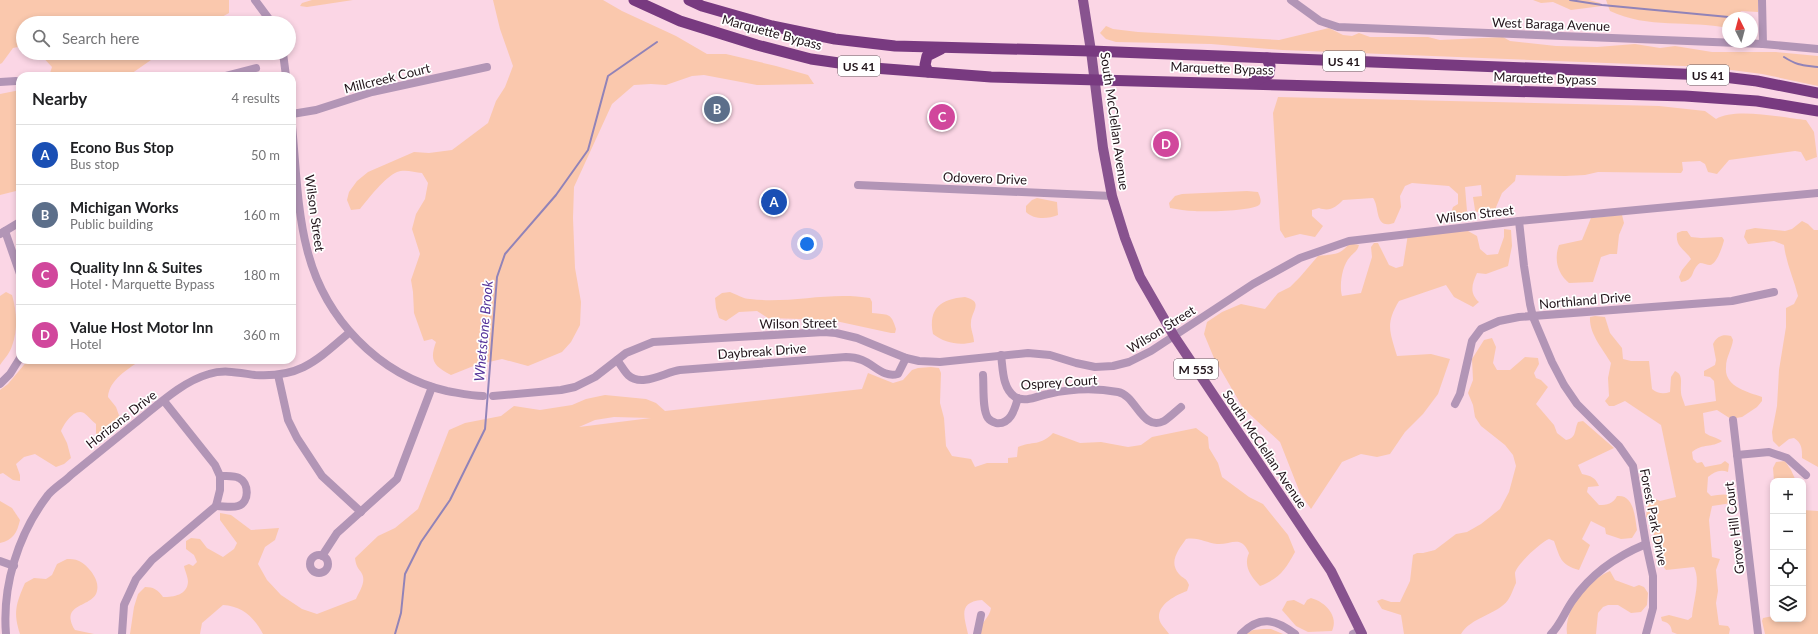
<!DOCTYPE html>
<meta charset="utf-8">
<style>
body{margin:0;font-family:Lato,sans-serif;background:#f6f6f6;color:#202124}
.controls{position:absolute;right:12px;bottom:12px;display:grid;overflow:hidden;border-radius:8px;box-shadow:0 2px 6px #0003}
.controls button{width:36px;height:36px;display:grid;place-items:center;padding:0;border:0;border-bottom:1px solid #e0e0e0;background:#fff;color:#202124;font:20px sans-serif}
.compass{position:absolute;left:1722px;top:12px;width:36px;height:36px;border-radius:50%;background:#fff;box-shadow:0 2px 6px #0003;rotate:354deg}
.you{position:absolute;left:807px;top:244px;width:14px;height:14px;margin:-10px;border:3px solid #fff;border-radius:50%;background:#1a73e8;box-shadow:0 0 0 6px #1a73e833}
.badge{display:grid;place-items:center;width:26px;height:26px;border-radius:50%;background:#0b8043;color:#fff;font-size:13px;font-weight:700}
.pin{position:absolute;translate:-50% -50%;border:2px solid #fff;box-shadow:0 1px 4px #0006}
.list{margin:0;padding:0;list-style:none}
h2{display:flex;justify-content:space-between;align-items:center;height:52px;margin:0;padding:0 16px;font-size:17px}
h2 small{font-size:13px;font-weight:400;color:#757577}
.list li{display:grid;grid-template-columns:26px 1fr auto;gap:12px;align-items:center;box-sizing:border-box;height:60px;padding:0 16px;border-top:1px solid #e0e0e0}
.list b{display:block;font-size:15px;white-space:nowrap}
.list p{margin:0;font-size:13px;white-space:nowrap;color:#757577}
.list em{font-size:13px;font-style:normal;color:#757577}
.icon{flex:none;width:22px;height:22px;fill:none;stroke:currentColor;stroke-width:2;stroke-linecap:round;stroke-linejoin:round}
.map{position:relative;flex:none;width:1818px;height:634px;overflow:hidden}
.search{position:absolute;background:#fff;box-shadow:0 2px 6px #0003;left:16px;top:16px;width:280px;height:44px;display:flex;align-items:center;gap:10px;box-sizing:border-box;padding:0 14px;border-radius:22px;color:#757577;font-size:15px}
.panel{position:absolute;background:#fff;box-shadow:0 2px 6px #0003;left:16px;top:72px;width:280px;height:292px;border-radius:12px}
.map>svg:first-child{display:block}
.green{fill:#fac8ad;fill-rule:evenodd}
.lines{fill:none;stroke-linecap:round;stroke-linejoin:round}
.stream{stroke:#9183b8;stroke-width:2}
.minor{stroke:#b295b6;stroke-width:8}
.major{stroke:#88538f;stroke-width:10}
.highway{stroke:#783a80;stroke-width:11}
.labels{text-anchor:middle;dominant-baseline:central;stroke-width:3.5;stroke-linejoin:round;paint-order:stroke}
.shield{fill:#fff;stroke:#645a5f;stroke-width:1}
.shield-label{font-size:12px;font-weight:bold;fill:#21141a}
.street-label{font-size:13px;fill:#21141a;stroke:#fff}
.water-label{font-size:14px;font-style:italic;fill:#543299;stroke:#fff}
</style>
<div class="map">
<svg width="1818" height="634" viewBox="0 0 1818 634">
<rect width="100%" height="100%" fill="#fbd6e5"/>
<g class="green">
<path d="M0 0H229V13L211 23H23V46L13 48 2 63 0 64Z"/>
<path d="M312 0H353L307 7 300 6 302 3Z"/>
<path d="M493 0H603L622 11 676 36 707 54H726L776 66 808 75 814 84 757 85 704 75 692 76 666 85 651 84 634 85 612 104 574 187 573 218 575 268 581 302 580 325 571 342 562 352 528 366 502 359 476 365 451 375C434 366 429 361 436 342L432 339 424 341 414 313 413 292 411 280 420 254 412 229 416 214 425 199 428 183 422 173C414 172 404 169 397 172 384 178 369 198 360 209L351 210 347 200 349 192 357 181 368 172 414 152 429 153 452 150 488 123 496 101 505 87 513 66 500 29Z"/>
<path d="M1533 0H1589L1600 3 1602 6 1571 10 1553 2 1541 3Z"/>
<path d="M1606 0H1758V12L1740 11 1749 18H1728V28C1689 20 1648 29 1610 11Z"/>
<path d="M1106 26 1113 29 1138 32 1279 40 1329 28 1343 35 1352 36 1359 33 1370 37H1428L1440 40 1503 37 1510 41 1556 46 1597 47 1635 44 1660 48 1675 46 1712 52H1776L1818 56V86L1762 74 1708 67 1282 50 1211 44 1116 42 1106 39 1100 33Z"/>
<path d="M39 53H161L128 76H49L52 67Z"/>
<path d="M20 90V190L0 195V94Z"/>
<path d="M1278 97 1659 106 1705 111 1716 119C1735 107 1784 118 1806 120L1814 132 1817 157 1806 161 1801 152 1795 151 1729 160 1717 174 1708 172 1705 164 1700 161 1682 162 1683 170 1681 173 1598 172 1585 175 1565 176 1516 175 1515 181 1502 193 1494 212H1477L1475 210 1473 197 1482 196 1481 185 1465 187 1467 211 1460 216H1455L1452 210 1453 207 1458 204V194L1449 186 1412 183 1405 186 1400 196 1401 207 1394 223C1374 230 1380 207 1373 198L1343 200C1336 207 1330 212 1319 208L1312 210V216L1323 226 1315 237 1300 234 1285 238 1280 230 1273 113Z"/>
<path d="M1247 191 1258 192C1259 195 1262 200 1260 204 1256 211 1204 212 1195 211 1186 211 1178 209 1170 208L1169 203 1175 196 1182 194Z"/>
<path d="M1037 198 1057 202 1058 215C1048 219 1034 220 1026 212V206L1032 200Z"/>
<path d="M1622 215 1624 223 1619 235 1617 254H1610L1601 257 1593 282 1569 283C1557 273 1554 259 1559 245L1582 240 1591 218Z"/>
<path d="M1802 221 1808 224 1814 230H1818V467L1802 458C1802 449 1802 443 1794 438L1789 439 1779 447 1773 441 1772 432 1777 406 1779 370 1786 327V308L1794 304 1798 296C1794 279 1786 263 1784 245L1774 241 1748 244 1744 237 1746 230 1755 228 1785 231 1792 229Z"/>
<path d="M1504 229 1511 230 1512 246 1508 266 1486 274 1477 273C1472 284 1469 293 1479 302L1473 307 1454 297 1446 285 1399 301C1385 324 1390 332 1397 356L1431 354 1450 359 1438 394 1423 414 1405 432 1390 454 1377 457 1361 454 1342 462 1311 509 1300 493 1280 442 1243 408 1214 358 1204 334 1207 322 1222 312 1241 304 1265 309 1278 293 1290 287 1300 277 1318 256C1324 255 1335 255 1340 252 1349 247 1346 242 1359 245 1357 252 1354 252 1350 257 1342 265 1339 286 1342 296L1361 293 1372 257 1371 247 1374 243H1378L1389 265 1396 268 1403 266 1408 234 1468 231 1477 236 1480 249 1487 255 1498 254 1504 237Z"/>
<path d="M1682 231H1687L1691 237 1701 238 1722 237 1724 240C1723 246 1716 265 1710 265 1707 265 1703 263 1700 263 1690 270 1696 280 1681 282L1679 277 1682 270 1691 259C1685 249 1675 247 1677 233Z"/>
<path d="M6 292 12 295C17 312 18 330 12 346 10 353 4 359 0 365V296Z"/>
<path d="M730 292C736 294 743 299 750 299 790 304 830 291 870 298L872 302V313C888 315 891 312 896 329L895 333H891L831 320 768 318 757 311 739 312 726 321 719 318 716 308 715 298 722 293Z"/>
<path d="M965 297C984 302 972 310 971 322 970 329 974 335 974 342 959 346 945 343 933 334 928 308 941 299 965 297Z"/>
<path d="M1595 316 1605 317 1610 333 1622 348 1623 359 1631 361H1649L1652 389C1658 394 1664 394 1670 392L1671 377 1675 371C1684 375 1680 383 1681 392 1681 397 1684 401 1685 406L1716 401 1714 381 1710 377 1704 376V371L1715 365 1716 360 1713 344C1717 336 1723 334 1731 336L1733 340C1732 349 1726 357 1726 367 1724 387 1748 392 1762 397V401L1757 407 1742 417 1731 419 1717 410 1703 413 1705 433C1711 437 1716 437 1722 441 1712 448 1703 443 1692 452L1693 459 1697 463 1702 462 1705 467 1721 464 1725 461 1729 464 1728 472C1720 469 1714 472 1708 477L1707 492 1711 496C1719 495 1729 492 1735 499L1732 503 1712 506 1709 520 1712 557 1720 559 1716 570 1718 591 1716 603 1719 625 1728 626 1730 629 1729 634H1677L1672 632C1671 625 1669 623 1662 621L1661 617 1669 615 1688 620 1692 617C1693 602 1701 581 1694 567L1666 570C1660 563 1652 544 1654 534 1655 530 1656 527 1657 522L1646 517 1648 501 1651 497 1660 501 1676 497 1661 425 1625 401 1614 406H1609L1605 401 1609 396 1608 378 1611 363C1603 349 1589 334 1590 317Z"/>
<path d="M1492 338 1496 347 1493 363 1497 370H1510L1525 357 1538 358 1539 364 1534 373 1536 378 1541 380 1548 387 1536 404 1554 425 1557 433 1566 440C1577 438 1574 430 1578 422L1583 421 1614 448 1578 465 1582 474C1591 476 1595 477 1599 486L1588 487 1587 492 1599 505C1607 505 1613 504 1617 496 1634 494 1635 517 1637 530L1632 538 1621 539 1606 534 1605 528 1591 521 1582 539 1590 545 1579 570C1560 565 1560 557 1554 541L1549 539C1541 542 1517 564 1515 573 1515 576 1516 580 1516 583 1514 587 1511 596 1508 600 1497 615 1471 617 1461 634H1404L1401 615 1382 609 1377 601 1382 599 1391 602H1400L1410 581 1413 555 1417 553H1423L1435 550 1456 534 1467 532 1481 524 1500 509 1509 492 1516 466 1513 455 1505 445 1481 426 1475 417 1473 405 1468 393 1473 380 1472 359 1484 340Z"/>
<path d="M28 360H141C128 369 109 380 108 397L116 407 120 418 100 438 96 436V424C92 421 88 416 84 413 74 408 64 424 61 431L67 443 71 458 64 464 56 467 35 454 24 457 16 464 20 475V481L13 480 3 473 0 474V390L8 384Z"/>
<path d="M931 367 939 368 941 373 940 403 944 418 946 446 952 456 971 459 975 467 987 463H1008V458L1017 457 1018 447C1032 441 1041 446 1053 433L1080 443 1101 442 1128 447 1141 445 1152 437 1196 428 1208 437 1209 448 1218 463 1222 477 1249 497 1263 504 1288 535 1295 552C1285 570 1280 578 1260 586 1251 577 1243 566 1249 553 1241 534 1231 545 1217 544 1206 543 1199 537 1186 539 1179 549 1168 562 1179 574 1183 579 1186 577 1189 585L1187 591C1176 595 1158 604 1159 618 1160 625 1166 629 1169 634H979C979 623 990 618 991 608L982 600C958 602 964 616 968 634H263C254 617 242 606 223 605L202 623 200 634H130L134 607 138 594 145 587C154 587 158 590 163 597 174 597 187 595 188 582 188 577 185 571 184 566L189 564 193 566 197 562 194 555 186 549V541L191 538 200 539 207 548 223 557 234 549 237 543 220 520V513L231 515 251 530 279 528 275 540 265 547 258 564 267 580 281 595 302 609 317 614 356 599C360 590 367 581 361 572 357 567 356 565 355 558L378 536 395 528 418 509 449 430 465 423 501 416 514 406 540 410 572 405 586 399 605 395 646 399 656 403 665 411 862 389 868 373 893 383 903 380 912 370 918 368ZM614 417 651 418 579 427 595 420Z"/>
<path d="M1785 461 1791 470 1796 481H1774L1773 468 1776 462Z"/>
<path d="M0 501 12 508 20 520C17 533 13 540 0 543Z"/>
<path d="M1803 510 1818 511V634H1765L1762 621 1763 618 1773 616V619H1803Z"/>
<path d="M67 559C70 559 75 559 79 561 89 566 102 582 96 594 88 608 60 604 75 630L94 634H20C13 612 16 604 25 583L34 578 46 579 52 575 57 564Z"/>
<path d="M1610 571 1615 580 1634 587 1639 585 1644 587 1648 593 1647 605 1641 612 1631 613 1618 605H1608L1603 607 1598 613 1596 634H1567C1564 608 1587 581 1610 571Z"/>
<path d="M1311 598C1326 602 1339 617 1332 631L1308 632 1296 626 1282 610 1287 601 1294 600 1304 605 1307 600Z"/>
<path d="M1264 629H1271L1283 634H1246L1253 630Z"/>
</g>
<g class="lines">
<g class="stream">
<path d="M1570 0 1602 5 1739 18"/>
<path d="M1752 30 1755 33"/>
<path d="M1784 57C1798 66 1803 65 1818 67"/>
<path d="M395 634 401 613 405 574 421 542 450 500 485 429 497 277 505 254 556 195 588 150 608 76 657 42"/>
</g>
<g class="minor">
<path d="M255 0 272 23"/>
<path d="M1291 0 1320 21 1338 27 1763 44 1818 49"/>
<path d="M1762 0 1763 44"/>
<path d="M283 53 286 76"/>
<path d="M225 76 256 68"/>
<path d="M0 82 16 81"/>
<path d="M292 114 316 110 372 92 487 67"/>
<path d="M292 126C296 166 297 210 307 249 324 318 378 375 447 391 459 393 471 396 483 396"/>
<path d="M858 185 1112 196"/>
<path d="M1519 221 1524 266 1530 304 1533 317 1552 362 1564 385 1577 404 1619 446 1633 466 1646 544 1653 576V608L1646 634"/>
<path d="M5 231 20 274"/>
<path d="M0 234 20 222"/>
<path d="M1001 355C1003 368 1002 388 1015 397 1025 403 1038 396 1048 394 1070 389 1096 388 1118 392 1136 395 1142 432 1164 421 1170 417 1175 412 1181 407"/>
<path d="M617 360C621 365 624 371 628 375 642 388 665 372 680 370L846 357C851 357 857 358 862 360 875 365 883 378 898 374L906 358"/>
<path d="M278 375 288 420 297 438 322 476 361 512"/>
<path d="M983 375C984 386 982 410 988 418 990 421 993 422 996 423 1011 425 1015 408 1018 398"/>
<path d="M0 384 10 374 20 358"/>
<path d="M493 396 561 390 575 387 595 377 626 353 653 342 824 332 836 333 857 338 906 358 919 361 940 362 1028 353 1050 355 1076 363 1095 367 1113 366 1129 362 1151 351 1253 284 1300 258 1349 241 1519 221 1818 193"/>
<path d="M1455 404 1460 394 1472 341 1481 329 1499 321 1519 317 1732 301 1774 292"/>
<path d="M1733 420 1758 634"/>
<path d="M1737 455 1769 452 1787 458 1806 475"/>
<path d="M216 506C223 506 232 508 238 506 250 502 249 483 239 478 234 475 226 476 220 476"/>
<circle cx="319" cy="564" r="9"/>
<path d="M322 556 337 533 397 479 432 387"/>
<path d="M0 561 14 566"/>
<path d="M6 634C2 586 18 534 48 495 54 488 64 482 71 475 92 458 113 441 134 424 157 406 181 382 209 374 224 369 240 373 255 375 301 378 317 360 350 332"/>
<path d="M122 634 124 605 136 579 152 560 216 506 220 490V476L215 465 164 401"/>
<path d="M977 634 981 615"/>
<path d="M1241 634C1260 615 1275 619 1295 634"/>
<path d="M1353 634 1360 631"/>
<path d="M1551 634C1561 624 1565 611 1573 600 1591 574 1617 556 1646 544"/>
</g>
<path class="major" d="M1083 0 1091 51 1103 148 1112 196 1125 238 1140 277 1174 336 1331 571 1362 634"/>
<g class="highway">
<path d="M634 0 680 21 757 45 811 59 874 68 991 77 1685 96 1757 101 1818 111"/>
<path d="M689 0 702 6 772 26 835 39 895 46 1091 51 1707 75 1757 81 1818 93"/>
<path d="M928 72 925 65 927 56 941 49"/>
<path d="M1253 82 1269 74 1270 66 1267 58"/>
</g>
</g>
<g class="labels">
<g class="shield">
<rect x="1323" y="51" width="42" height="20" rx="3"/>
<rect x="838" y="56" width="42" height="20" rx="3"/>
<rect x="1687" y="65" width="42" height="20" rx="3"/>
<rect x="1174" y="359" width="44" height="20" rx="3"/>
</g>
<g class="shield-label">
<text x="1344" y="61">US 41</text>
<text x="859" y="66">US 41</text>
<text x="1708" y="75">US 41</text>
<text x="1196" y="369">M 553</text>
</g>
<g class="street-label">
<text transform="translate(1551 24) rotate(2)">West Baraga Avenue</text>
<text transform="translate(772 32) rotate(15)">Marquette Bypass</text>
<text transform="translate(1222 68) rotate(2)">Marquette Bypass</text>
<text transform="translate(387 78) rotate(-14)">Millcreek Court</text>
<text transform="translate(1545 78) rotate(2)">Marquette Bypass</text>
<text transform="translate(1115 121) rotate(82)">South McClellan Avenue</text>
<text transform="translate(985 178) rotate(2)">Odovero Drive</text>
<text transform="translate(315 213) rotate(82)">Wilson Street</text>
<text transform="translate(1475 214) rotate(-7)">Wilson Street</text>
<text transform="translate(1585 300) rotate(-5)">Northland Drive</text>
<text transform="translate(798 323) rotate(-1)">Wilson Street</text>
<text transform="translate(1161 329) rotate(-32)">Wilson Street</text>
<text transform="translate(762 351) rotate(-4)">Daybreak Drive</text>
<text transform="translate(1059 382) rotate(-4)">Osprey Court</text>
<text transform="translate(121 419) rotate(-38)">Horizons Drive</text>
<text transform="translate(1265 449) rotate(56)">South McClellan Avenue</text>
<text transform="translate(1654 517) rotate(79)">Forest Park Drive</text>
<text transform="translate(1734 528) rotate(-97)">Grove Hill Court</text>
</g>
<g class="water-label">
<text transform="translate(483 331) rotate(-85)">Whetstone Brook</text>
</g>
</g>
</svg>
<div class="controls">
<button>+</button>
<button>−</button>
<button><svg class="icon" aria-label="locate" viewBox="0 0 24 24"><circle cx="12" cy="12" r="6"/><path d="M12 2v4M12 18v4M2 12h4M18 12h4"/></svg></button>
<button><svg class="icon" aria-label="layers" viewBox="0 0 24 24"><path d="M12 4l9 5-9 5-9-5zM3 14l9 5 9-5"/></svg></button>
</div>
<svg class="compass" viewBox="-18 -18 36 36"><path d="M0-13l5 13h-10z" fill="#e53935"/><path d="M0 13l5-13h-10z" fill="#757577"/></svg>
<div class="you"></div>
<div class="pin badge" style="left:774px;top:202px;background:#1a4fb4">A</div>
<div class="pin badge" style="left:717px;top:109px;background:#5c6f8a">B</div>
<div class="pin badge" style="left:942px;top:117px;background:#d1479c">C</div>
<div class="pin badge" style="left:1166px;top:144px;background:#d1479c">D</div>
<div class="search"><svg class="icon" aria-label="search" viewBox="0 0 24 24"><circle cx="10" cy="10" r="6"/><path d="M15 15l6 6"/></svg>Search here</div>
<section class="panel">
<h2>Nearby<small>4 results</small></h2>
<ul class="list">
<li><span class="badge" style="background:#1a4fb4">A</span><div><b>Econo Bus Stop</b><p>Bus stop</p></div><em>50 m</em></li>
<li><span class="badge" style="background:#5c6f8a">B</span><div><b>Michigan Works</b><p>Public building</p></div><em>160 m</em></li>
<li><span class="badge" style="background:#d1479c">C</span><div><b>Quality Inn &amp; Suites</b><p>Hotel · Marquette Bypass</p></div><em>180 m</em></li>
<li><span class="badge" style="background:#d1479c">D</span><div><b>Value Host Motor Inn</b><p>Hotel</p></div><em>360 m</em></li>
</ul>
</section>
</div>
